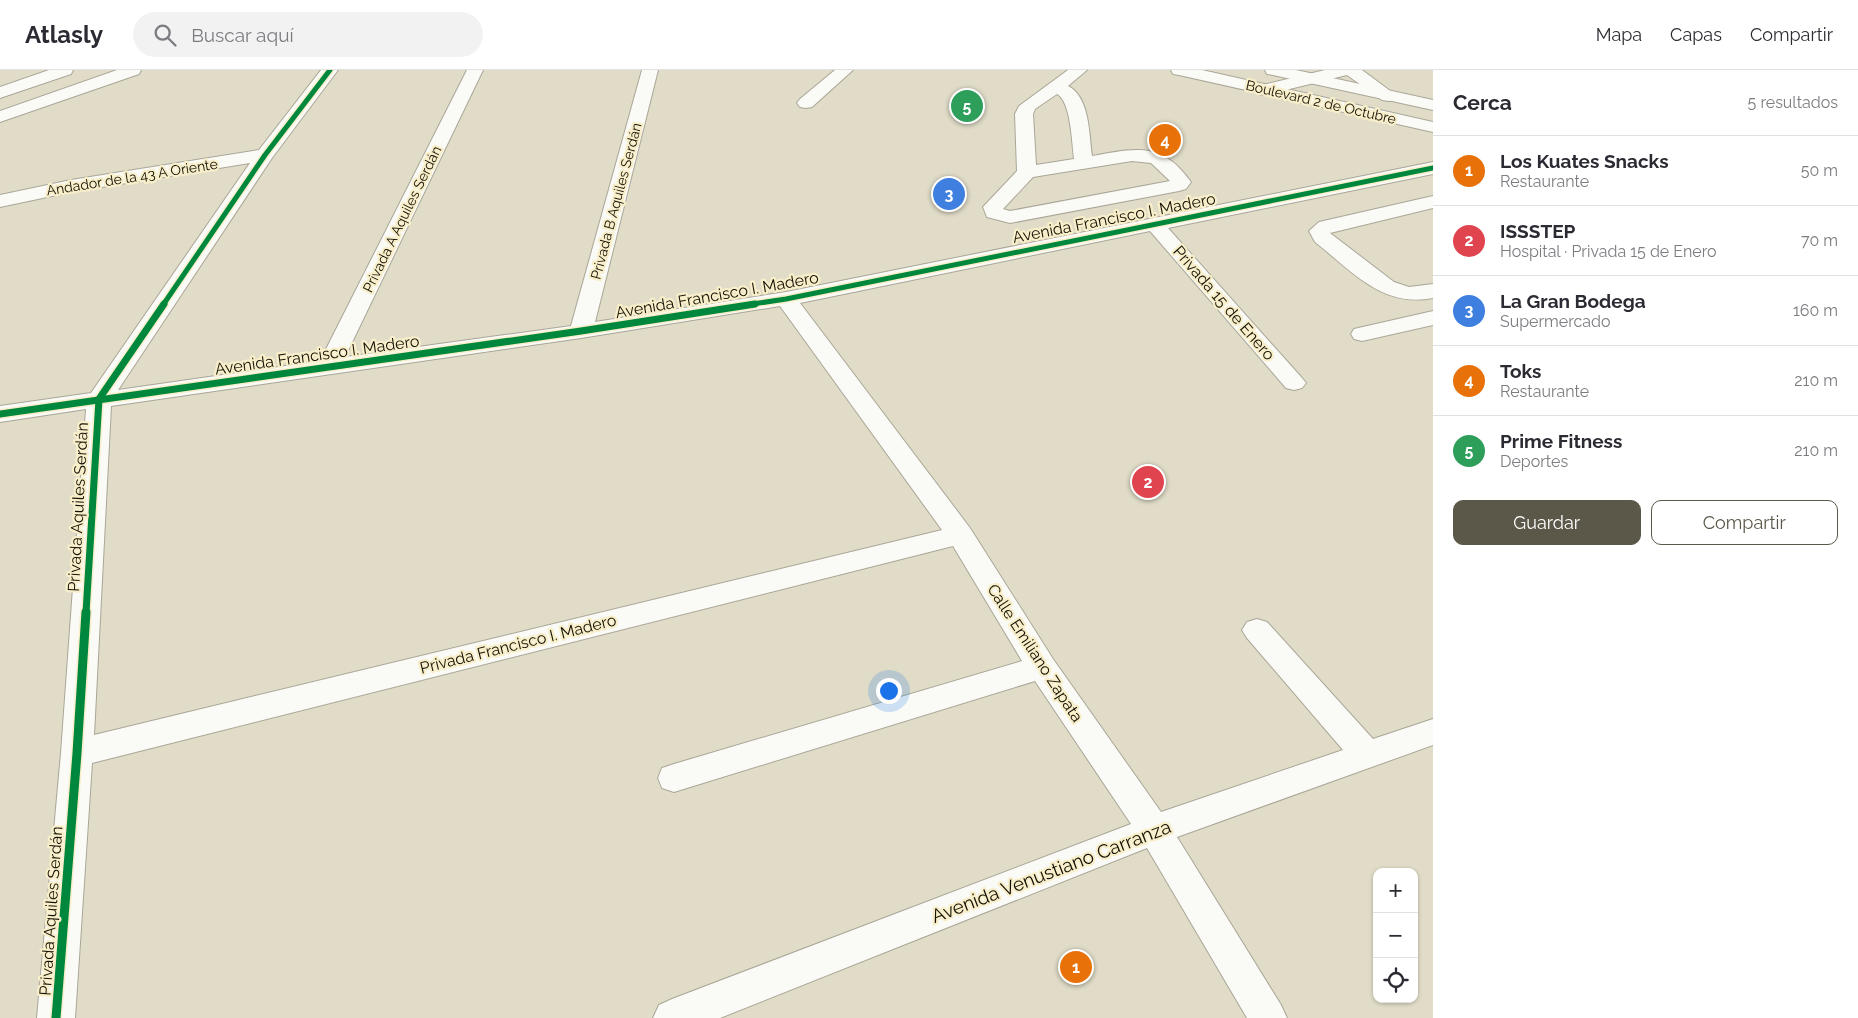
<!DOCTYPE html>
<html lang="es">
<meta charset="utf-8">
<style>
body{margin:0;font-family:Raleway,sans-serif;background:#f2f2f3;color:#2b2b33}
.controls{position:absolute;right:15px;bottom:15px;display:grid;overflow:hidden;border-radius:10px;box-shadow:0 1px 4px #0004}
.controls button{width:45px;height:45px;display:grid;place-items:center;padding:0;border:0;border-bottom:1px solid #e1e1e2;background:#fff;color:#2b2b33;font:25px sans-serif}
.you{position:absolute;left:888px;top:620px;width:18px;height:18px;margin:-12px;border:4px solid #fff;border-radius:50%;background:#1a73e8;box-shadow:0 0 0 8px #1a73e833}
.badge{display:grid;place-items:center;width:32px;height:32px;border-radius:50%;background:#5b5749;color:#fff;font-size:16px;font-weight:700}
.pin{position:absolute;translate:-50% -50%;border:2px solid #fff;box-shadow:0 1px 5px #0006}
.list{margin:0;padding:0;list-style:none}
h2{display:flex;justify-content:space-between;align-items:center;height:65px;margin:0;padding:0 20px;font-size:21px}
h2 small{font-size:16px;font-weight:400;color:#7c7c81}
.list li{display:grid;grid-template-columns:32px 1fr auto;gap:15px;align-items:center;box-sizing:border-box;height:70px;padding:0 20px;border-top:1px solid #e1e1e2}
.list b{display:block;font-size:19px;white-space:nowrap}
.list p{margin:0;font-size:16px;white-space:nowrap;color:#7c7c81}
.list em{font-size:16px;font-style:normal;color:#7c7c81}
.actions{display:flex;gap:10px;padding:15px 20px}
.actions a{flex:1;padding:11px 0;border:1px solid #5b5749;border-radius:10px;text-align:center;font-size:18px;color:#5b5749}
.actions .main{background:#5b5749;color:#fff}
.icon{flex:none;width:28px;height:28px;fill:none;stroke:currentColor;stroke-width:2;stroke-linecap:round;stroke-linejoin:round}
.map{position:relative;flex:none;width:1433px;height:948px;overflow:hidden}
header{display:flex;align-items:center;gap:30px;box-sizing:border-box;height:70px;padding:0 25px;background:#fff;border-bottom:1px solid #e1e1e2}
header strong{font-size:24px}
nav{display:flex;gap:28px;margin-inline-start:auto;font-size:18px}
.search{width:350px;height:45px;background:#f2f2f3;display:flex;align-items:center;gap:12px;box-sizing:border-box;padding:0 18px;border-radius:28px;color:#7c7c81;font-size:19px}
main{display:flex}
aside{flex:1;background:#fff}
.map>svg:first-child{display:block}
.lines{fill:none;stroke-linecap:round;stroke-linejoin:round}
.minor-casing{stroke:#aaa697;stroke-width:2}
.major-casing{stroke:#aaa697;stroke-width:2}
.minor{fill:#fafaf7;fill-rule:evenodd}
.major{fill:#fafaf7;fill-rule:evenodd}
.cycleway-far2-casing{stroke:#f8efca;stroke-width:8}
.cycleway-far1-casing{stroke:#f8efca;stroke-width:10}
.cycleway-casing{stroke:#f8efca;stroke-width:12}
.cycleway-far2{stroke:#00873e;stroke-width:5}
.cycleway-far1{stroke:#00873e;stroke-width:7}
.cycleway{stroke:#00873e;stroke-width:9}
.labels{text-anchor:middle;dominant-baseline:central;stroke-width:4.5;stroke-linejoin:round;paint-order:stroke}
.far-street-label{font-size:14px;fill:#131004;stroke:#f8efca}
.street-label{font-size:16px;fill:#131004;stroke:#f8efca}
.near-street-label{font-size:19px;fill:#131004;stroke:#f8efca}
</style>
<header>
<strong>Atlasly</strong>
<div class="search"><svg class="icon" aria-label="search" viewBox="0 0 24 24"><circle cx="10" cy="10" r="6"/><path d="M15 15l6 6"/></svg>Buscar aquí</div>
<nav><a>Mapa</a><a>Capas</a><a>Compartir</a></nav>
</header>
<main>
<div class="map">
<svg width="1433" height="948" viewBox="0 0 1433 948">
<rect width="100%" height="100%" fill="#e0dcc8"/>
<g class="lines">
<g class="minor-casing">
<g id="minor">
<path d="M321 0H338L272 88 118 320 320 291 467 0H483L345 287 571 256 642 0H658L595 252 786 222 1433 92V104L1168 158 1302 308 1306 313 1302 318 1294 320 1286 318 1150 161 800 233 970 458 1053 589 1161 742 1343 680 1247 568 1242 560 1247 552 1257 549 1267 552 1373 669 1433 649V675L1177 767 1281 935 1287 948H1247L1147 778 720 948H653L659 935 672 929 1131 754 1035 611 674 722 662 718 658 708 662 698 674 694 1022 591 953 476 92 693 75 948H37L61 683 86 339 0 352V336L91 323 250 93 71 122 0 137V125L71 110 259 80ZM780 236 942 460 94 665 111 336 581 268Z"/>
<path d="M835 0H853L812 37 806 38 800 37 797 33 800 29Z"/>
<path d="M1068 0H1087L1068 16C1090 27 1089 65 1092 86 1136 78 1162 71 1191 112L1186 119 1179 121 1010 153 987 147 983 137 1017 101 1015 44 1019 36ZM1057 24C1071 31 1072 74 1074 89L1036 95 1033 44 1035 39ZM1132 91 1151 93 1170 111 1010 141 1003 139 1033 107Z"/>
<path d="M1325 0H1362L1397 26 1394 30 1388 31 1382 30 1347 5 1265 25 1259 24 1256 20 1259 16Z"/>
<path d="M1433 126V138L1330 163 1394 212 1409 217 1433 214V228C1382 238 1352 201 1315 172L1309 161 1319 152Z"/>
<path d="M1433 241V255L1362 271 1354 269 1351 264 1354 259Z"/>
</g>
</g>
<g class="major-casing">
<g id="major">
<path d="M49 0H73L71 4 0 28V17Z"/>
<path d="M117 0H141L139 4 0 52V41Z"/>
<path d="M1171 0H1202L1433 52V62L1179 5 1173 4Z"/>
<path d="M1265 0H1296L1433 30V40L1273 5 1267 4Z"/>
</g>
</g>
<use href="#minor" class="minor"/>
<use href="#major" class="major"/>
<g class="cycleway-far2-casing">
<g id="cycleway-far2">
<path d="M163 235 265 85 330 0"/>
<path d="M746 235 786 229 1433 98"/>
</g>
</g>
<g class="cycleway-far1-casing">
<g id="cycleway-far1">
<path d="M0 344 581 261 755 234"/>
<path d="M86 543 99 329 164 234"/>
</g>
</g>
<g class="cycleway-casing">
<path id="cycleway" d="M56 948 77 683 86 542"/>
</g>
<use href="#cycleway-far2" class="cycleway-far2"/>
<use href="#cycleway-far1" class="cycleway-far1"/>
<use href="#cycleway" class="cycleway"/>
</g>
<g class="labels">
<g class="far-street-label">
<text transform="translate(1321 32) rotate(13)">Boulevard 2 de Octubre</text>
<text transform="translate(132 107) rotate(-9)">Andador de la 43 A Oriente</text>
<text transform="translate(616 131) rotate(-75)">Privada B Aquiles Serdán</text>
<text transform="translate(402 149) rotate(-64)">Privada A Aquiles Serdán</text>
</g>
<g class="street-label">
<text transform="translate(1114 148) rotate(-11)">Avenida Francisco I. Madero</text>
<text transform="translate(717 225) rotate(-10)">Avenida Francisco I. Madero</text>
<text transform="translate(1224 233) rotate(49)">Privada 15 de Enero</text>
<text transform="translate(317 285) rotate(-8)">Avenida Francisco I. Madero</text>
<text transform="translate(78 437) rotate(-87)">Privada Aquiles Serdán</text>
<text transform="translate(518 574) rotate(-14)">Privada Francisco I. Madero</text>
<text transform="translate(1035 583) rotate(57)">Calle Emiliano Zapata</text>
<text transform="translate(51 841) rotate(-86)">Privada Aquiles Serdán</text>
</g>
<g class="near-street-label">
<text transform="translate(1051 801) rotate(-21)">Avenida Venustiano Carranza</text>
</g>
</g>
</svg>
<div class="controls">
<button>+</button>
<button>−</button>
<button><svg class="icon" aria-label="locate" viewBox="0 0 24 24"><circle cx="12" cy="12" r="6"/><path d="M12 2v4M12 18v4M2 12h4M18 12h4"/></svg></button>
</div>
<div class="you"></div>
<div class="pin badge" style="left:1076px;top:897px;background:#e8710a">1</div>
<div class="pin badge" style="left:1148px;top:412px;background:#e0444e">2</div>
<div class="pin badge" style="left:949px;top:124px;background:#3f7fe0">3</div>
<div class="pin badge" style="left:1165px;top:70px;background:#e8710a">4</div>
<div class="pin badge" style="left:967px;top:36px;background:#2e9e5b">5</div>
</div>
<aside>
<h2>Cerca<small>5 resultados</small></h2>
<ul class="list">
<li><span class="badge" style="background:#e8710a">1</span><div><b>Los Kuates Snacks</b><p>Restaurante</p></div><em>50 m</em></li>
<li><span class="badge" style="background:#e0444e">2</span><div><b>ISSSTEP</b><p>Hospital · Privada 15 de Enero</p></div><em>70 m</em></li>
<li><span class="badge" style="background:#3f7fe0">3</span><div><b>La Gran Bodega</b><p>Supermercado</p></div><em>160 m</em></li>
<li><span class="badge" style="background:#e8710a">4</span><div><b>Toks</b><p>Restaurante</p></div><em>210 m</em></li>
<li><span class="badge" style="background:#2e9e5b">5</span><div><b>Prime Fitness</b><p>Deportes</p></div><em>210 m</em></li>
</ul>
<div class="actions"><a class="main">Guardar</a><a>Compartir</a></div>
</aside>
</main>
